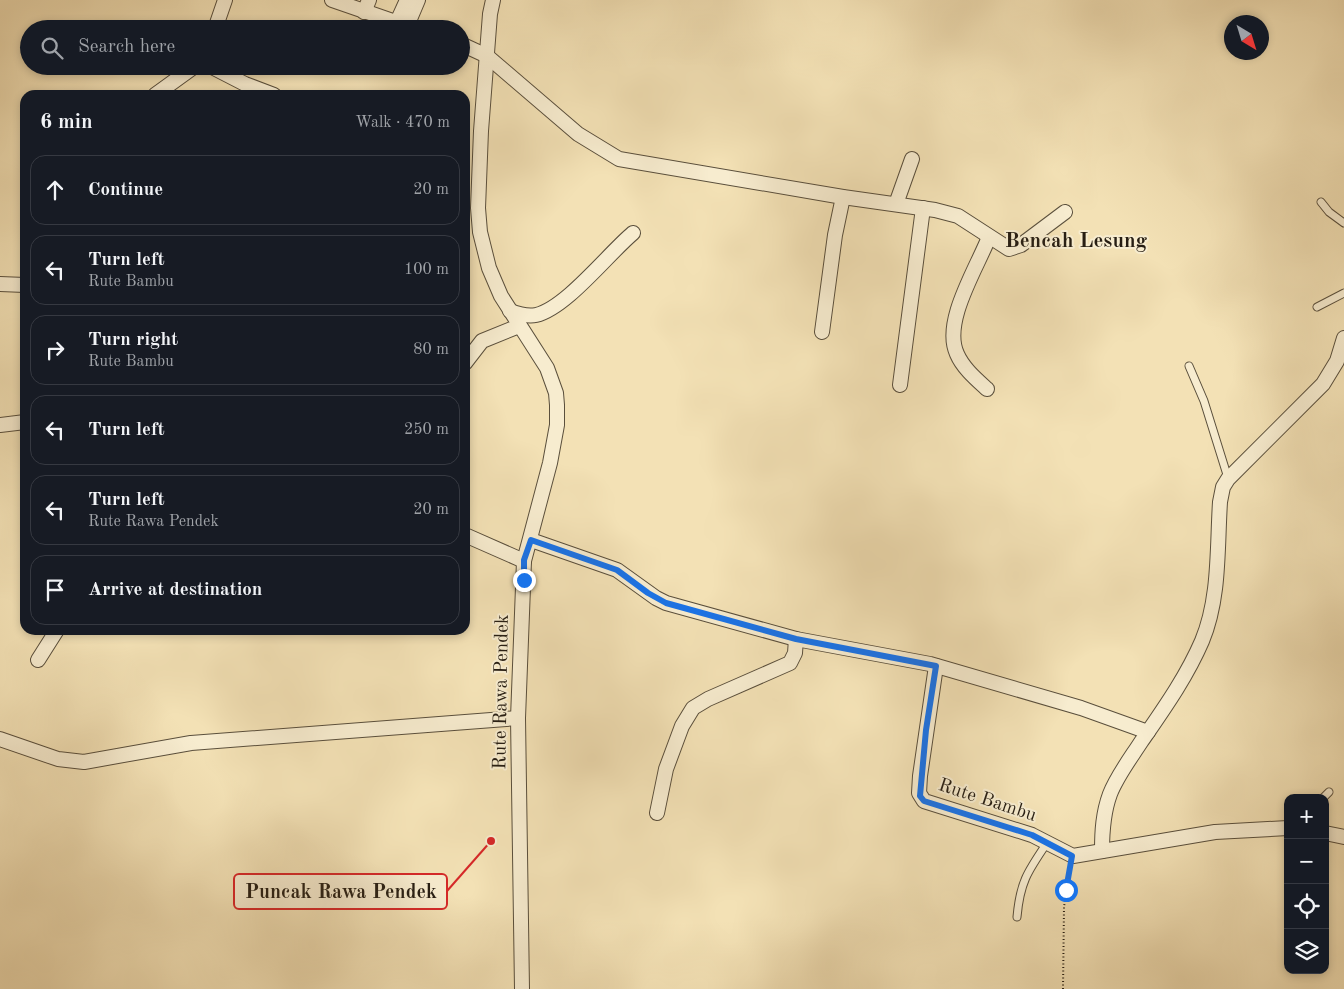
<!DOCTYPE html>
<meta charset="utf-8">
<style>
body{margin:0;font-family:"Old Standard TT",serif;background:#242831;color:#f1f3f6}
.controls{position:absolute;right:15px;bottom:15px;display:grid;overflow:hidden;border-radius:10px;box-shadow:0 2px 8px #0003}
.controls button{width:45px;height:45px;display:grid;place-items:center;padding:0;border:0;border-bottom:1px solid #363941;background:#171b24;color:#f1f3f6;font:25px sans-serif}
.compass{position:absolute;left:1224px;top:15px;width:45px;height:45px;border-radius:50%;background:#171b24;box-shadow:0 2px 8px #0003;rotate:142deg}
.stop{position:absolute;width:15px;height:15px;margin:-11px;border:4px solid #1a73e8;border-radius:50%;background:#fff}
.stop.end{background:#1a73e8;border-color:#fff;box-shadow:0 1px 5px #0008}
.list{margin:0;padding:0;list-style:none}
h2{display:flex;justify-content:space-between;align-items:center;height:65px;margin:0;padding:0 20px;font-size:21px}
h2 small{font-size:16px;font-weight:400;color:#9ea1a6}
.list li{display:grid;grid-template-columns:32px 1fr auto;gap:15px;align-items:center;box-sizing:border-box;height:70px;margin:0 10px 10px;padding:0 10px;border:1px solid #363941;border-radius:15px}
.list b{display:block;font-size:19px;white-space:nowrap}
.list p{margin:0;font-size:16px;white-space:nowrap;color:#9ea1a6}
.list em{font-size:16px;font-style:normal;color:#9ea1a6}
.icon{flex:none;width:28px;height:28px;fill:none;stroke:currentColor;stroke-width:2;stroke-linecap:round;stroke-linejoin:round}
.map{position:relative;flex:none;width:1344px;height:989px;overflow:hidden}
.search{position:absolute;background:#171b24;box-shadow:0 2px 8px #0003;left:20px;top:20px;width:450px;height:55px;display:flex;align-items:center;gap:12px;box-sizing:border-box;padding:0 18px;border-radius:28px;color:#9ea1a6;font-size:19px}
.panel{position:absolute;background:#171b24;box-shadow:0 2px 8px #0003;left:20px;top:90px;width:450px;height:545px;border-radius:15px}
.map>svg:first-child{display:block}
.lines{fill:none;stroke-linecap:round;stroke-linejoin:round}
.lane-casing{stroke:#5a4f3c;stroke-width:9}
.street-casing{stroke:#5a4f3c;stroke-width:16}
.path{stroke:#271e13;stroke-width:2;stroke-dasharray:1 2.5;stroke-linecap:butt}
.lane{stroke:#f7eccf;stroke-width:7}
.street{stroke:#f7eccf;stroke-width:14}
.route{stroke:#1a73e8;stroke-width:6}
.labels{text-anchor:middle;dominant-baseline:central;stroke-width:4;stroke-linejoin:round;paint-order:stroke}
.street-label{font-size:19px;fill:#271e13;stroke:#f7eccf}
.quarter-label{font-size:21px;font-weight:bold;fill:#271e13;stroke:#f7eccf}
.leader{fill:none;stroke:#d62828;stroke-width:2}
.callout-dot{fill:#d62828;stroke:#f7eccf;stroke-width:2}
.callout{fill:#f7eccf;stroke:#d62828;stroke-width:2}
.callout-label{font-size:20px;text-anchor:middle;font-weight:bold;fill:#271e13}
</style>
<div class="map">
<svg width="1344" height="989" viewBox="0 0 1344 989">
<rect width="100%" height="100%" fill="#f3e1b5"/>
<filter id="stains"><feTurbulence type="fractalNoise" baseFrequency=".004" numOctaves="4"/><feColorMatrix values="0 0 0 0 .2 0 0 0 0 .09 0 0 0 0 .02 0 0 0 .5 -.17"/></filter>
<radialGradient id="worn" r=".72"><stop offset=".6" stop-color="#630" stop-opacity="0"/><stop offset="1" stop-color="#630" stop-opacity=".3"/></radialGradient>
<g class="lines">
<g class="lane-casing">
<g id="lane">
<path d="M1321 202 1329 212 1344 223"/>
<path d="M1317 307 1344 293"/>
<path d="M1189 366 1204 401 1228 478"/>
<path d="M1323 798 1329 792"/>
<path d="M1017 917C1020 882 1028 871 1047 843"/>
</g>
</g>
<g class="street-casing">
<g id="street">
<path d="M332 0 416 29"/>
<path d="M493 0 490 14 481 131 478 208 480 232 489 268 501 296 547 368 556 393 557 405V425L550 463 524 561 518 718 522 989"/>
<path d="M364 12 369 0"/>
<path d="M397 22 407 0"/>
<path d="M407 26 418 0"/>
<path d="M215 29 225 0"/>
<path d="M461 44 487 56 578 134 619 159 843 197 935 210 958 216 1009 249 1021 245 1065 212"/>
<path d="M210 66 245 84 274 95"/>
<path d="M155 95 195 66"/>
<path d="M896 204 912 159"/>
<path d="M0 284 25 285"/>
<path d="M510 311C518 314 527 317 536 315 566 308 608 254 633 233"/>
<path d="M822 332 835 235 843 197"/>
<path d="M465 363 482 341 519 326"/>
<path d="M900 385 923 208"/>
<path d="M987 389C976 379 963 368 957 354 942 322 977 268 989 237"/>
<path d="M0 425 25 422"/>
<path d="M465 535 524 561"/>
<path d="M531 540 617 570 656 598 666 603 796 639 930 664 1081 708 1148 732"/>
<path d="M38 660 57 630"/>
<path d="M936 666 920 776 919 793 924 801 1032 835 1073 856 1215 832 1288 828"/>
<path d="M0 739 58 759 84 762 191 743 518 718"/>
<path d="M657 813 666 769 682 726 693 708 708 699 790 663 795 653 796 639"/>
<path d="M1325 833 1344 837"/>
<path d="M1102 851C1102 831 1103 813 1110 794 1117 776 1130 759 1141 742 1163 710 1186 678 1202 641 1220 598 1217 548 1220 502L1223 487 1228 479 1323 384 1337 361 1344 338"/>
</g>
</g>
<path class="path" d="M1063 989 1064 907 1070 868"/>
<use href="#lane" class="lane"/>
<use href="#street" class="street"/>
</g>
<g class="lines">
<path class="route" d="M524 580V560L531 540 617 570 648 593 666 603 796 639 936 666 926 730 920 796 924 801 1032 835 1072 856 1066 890"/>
</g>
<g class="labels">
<g class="street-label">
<text transform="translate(502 692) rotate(-89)">Rute Rawa Pendek</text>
<text transform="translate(987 801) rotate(18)">Rute Bambu</text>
</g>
<g class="quarter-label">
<text x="1076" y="241">Bencah Lesung</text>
</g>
</g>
<path class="leader" d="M491 841L447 891"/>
<circle class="callout-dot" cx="491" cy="841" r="5"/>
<rect class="callout" x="234" y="874" width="213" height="35" rx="5"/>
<g class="callout-label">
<text x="341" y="898">Puncak Rawa Pendek</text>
</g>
<rect width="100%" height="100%" filter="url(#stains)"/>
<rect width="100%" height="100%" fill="url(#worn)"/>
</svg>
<div class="controls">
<button>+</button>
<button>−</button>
<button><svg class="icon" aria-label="locate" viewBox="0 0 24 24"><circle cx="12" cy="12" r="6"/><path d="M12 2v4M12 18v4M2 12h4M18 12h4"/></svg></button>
<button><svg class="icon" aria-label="layers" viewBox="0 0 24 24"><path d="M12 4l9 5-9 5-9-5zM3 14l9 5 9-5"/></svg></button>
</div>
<svg class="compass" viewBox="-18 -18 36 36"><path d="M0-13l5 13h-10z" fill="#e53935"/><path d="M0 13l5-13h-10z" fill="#9ea1a6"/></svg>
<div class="stop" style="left:1066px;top:890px"></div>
<div class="stop end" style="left:524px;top:580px"></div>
<div class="search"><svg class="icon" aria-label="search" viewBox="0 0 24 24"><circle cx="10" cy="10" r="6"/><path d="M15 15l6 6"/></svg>Search here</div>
<section class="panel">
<h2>6 min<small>Walk · 470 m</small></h2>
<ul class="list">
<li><svg class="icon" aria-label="ahead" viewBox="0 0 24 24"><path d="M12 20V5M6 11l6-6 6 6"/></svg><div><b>Continue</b></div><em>20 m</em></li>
<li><svg class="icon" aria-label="left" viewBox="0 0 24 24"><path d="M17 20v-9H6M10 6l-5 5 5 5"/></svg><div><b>Turn left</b><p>Rute Bambu</p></div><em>100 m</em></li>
<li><svg class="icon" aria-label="right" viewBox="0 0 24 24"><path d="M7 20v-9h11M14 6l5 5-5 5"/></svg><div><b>Turn right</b><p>Rute Bambu</p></div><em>80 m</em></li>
<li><svg class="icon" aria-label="left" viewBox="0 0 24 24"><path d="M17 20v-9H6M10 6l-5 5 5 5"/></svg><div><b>Turn left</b></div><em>250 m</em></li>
<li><svg class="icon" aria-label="left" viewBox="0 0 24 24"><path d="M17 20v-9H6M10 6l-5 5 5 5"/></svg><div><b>Turn left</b><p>Rute Rawa Pendek</p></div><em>20 m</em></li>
<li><svg class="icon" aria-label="arrive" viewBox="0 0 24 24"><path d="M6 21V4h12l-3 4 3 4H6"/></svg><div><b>Arrive at destination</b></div></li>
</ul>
</section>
</div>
